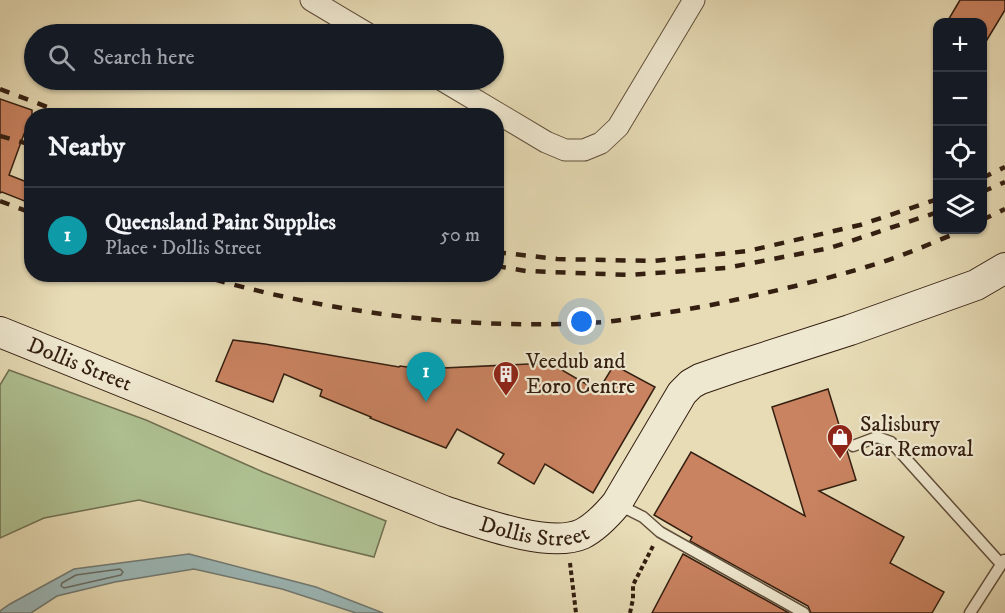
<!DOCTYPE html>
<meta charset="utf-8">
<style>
body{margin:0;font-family:"IM FELL DW Pica",serif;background:#20242c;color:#f1f3f6}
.controls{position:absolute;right:18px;top:18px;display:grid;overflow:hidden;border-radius:12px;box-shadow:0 2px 4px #0004}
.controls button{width:54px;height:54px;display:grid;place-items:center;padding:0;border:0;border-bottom:2px solid #363941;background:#171b24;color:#f1f3f6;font:30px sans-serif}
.you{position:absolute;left:582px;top:322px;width:21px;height:21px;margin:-15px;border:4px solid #fff;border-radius:50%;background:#1a73e8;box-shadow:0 0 0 9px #1a73e833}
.badge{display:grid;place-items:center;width:39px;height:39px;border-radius:50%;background:#c59692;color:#fff;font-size:20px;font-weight:700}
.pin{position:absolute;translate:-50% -50px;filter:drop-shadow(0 2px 3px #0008)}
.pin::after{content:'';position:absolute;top:32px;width:21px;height:18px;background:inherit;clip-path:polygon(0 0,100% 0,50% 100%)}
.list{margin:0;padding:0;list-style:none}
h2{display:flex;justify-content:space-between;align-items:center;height:78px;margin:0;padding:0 24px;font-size:26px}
h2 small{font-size:20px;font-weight:400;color:#9ea1a6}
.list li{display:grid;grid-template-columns:39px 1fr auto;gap:18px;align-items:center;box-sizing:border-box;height:96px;padding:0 24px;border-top:2px solid #363941}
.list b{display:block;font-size:22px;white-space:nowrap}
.list p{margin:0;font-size:20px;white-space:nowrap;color:#9ea1a6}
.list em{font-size:20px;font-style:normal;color:#9ea1a6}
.icon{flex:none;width:33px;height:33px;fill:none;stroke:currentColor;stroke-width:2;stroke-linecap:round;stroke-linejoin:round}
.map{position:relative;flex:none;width:1005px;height:613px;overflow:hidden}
.search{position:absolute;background:#171b24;box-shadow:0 2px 4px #0004;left:24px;top:24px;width:480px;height:66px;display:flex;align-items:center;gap:15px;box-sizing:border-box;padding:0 21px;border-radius:33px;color:#9ea1a6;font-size:22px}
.panel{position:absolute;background:#171b24;box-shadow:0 2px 4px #0004;left:24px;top:108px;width:480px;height:174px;border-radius:24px}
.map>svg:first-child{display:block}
.green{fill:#afc293;stroke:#717052;stroke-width:1.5}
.water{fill:#9cb9b9;stroke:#727b75;stroke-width:1.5}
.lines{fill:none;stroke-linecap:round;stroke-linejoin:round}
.shore{stroke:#686c64;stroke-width:1.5}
.building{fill:#ca8361;stroke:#331e10;stroke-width:1.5}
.lane-casing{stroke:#604e3a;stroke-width:13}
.street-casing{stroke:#604e3a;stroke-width:23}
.secondary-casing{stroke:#331e10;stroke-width:32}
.path{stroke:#331e10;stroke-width:4;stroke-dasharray:4.5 3;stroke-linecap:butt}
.lane{stroke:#efe8d0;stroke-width:10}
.street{stroke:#efe8d0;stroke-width:21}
.secondary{stroke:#efe8d0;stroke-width:30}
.rail{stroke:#331e10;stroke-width:4.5;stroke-dasharray:10 10;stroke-linecap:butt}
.labels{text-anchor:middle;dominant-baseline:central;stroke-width:4.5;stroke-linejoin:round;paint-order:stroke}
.poi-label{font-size:22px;fill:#331e10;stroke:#efe8d0;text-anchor:start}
.street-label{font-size:22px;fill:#331e10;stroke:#efe8d0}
</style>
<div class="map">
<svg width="1005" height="613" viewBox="0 0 1005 613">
<rect width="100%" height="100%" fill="#e7dcb6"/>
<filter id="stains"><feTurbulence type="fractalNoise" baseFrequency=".00333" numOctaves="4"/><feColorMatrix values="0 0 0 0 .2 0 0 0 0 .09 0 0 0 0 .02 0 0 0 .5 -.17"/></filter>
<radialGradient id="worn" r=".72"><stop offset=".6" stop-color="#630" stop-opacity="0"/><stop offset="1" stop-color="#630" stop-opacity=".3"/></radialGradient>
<path class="green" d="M9 370 146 420 263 472 386 521 374 557 139 500 44 518 0 538V385Z"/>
<path class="water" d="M189 554 316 587 383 613H356L282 589 194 569 115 582 57 596 31 613H0V611L10 604 74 569Z"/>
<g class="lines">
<path class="shore" d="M120 569 123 572 121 575 64 588 61 586 62 583 76 575Z"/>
</g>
<g class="building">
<path d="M960 0H1005V10L982 48V22H947Z"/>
<path d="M0 99 32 110V136L24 134 9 175 32 184V204L2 192 0 193Z"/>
<path d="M233 340 265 344 399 367 400 366 422 369 550 363 598 391 614 365 655 387 593 493 545 464 534 484 498 463 504 454 457 429 446 448 370 418 371 417 320 396 322 390 284 374 273 402 216 381Z"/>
<path d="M828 389 856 480 819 491 904 537 890 563 944 592 932 613H811L808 606 690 541 692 537 654 515 691 452 805 516 772 407Z"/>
<path d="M683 554 789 613H652Z"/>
</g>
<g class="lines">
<g class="lane-casing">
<g id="lane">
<path d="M853 446 877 437 891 442 1001 564"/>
<path d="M619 505 643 517 660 532 804 613"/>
<path d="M970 613 1004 560"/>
</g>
</g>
<g class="street-casing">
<g id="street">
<path d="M311 0 368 34"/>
<path d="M442 80 546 142 565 150H584L601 143 618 127 694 0"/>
</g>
</g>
<g class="secondary-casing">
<g id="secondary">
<path id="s1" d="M0 332 444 511C478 522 549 549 582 534 596 527 607 515 617 503L682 393 691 384 700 379 732 368 850 330 976 285 1005 268"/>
</g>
</g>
<g class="path">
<path d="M570 563 576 613"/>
<path d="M630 613 633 599V585L653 546"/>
</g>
<use href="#lane" class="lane"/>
<use href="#street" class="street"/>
<use href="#secondary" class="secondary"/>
<g class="rail">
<path d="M0 89 71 116"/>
<path d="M0 136 32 145"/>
<path d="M982 178 1005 167"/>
<path d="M982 192 1005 182"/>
<path d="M0 201 32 213"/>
<path d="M982 220 1005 209"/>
<path d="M496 252 557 259 654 261 748 251 860 225 938 199"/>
<path d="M496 266 526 271 629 275 726 268 830 248 938 212"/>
<path d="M196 274C326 313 469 331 604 322 618 321 631 318 645 316 678 311 710 306 743 298 788 288 835 277 879 263 908 254 936 241 964 230"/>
</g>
</g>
<defs>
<g id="building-pin" transform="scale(1.35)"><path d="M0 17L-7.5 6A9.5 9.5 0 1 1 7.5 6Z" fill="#8f2418" stroke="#efe8d0"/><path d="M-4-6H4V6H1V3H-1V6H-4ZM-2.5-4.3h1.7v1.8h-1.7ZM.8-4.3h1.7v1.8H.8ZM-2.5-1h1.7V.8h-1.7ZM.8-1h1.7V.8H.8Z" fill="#fff"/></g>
<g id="shop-pin" transform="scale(1.35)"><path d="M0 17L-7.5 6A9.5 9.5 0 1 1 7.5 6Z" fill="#8f2418" stroke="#efe8d0"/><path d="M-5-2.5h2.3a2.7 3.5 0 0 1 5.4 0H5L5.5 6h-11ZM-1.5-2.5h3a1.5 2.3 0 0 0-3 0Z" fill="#fff"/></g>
</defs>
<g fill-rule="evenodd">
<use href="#building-pin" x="506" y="374"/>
<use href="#shop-pin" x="840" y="437"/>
</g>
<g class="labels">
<g class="poi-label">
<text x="526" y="361">Veedub and<tspan x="526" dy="25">Eoro Centre</tspan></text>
<text x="860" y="424">Salisbury<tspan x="860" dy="25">Car Removal</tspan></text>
</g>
<g class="street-label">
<text stroke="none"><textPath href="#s1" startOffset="86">Dollis Street</textPath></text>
<text stroke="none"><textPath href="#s1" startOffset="572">Dollis Street</textPath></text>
</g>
</g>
<rect width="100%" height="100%" filter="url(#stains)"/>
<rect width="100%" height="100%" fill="url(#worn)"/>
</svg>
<div class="controls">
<button>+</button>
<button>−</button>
<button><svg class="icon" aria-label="locate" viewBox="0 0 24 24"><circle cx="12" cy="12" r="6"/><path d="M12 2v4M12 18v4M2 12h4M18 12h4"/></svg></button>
<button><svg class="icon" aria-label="layers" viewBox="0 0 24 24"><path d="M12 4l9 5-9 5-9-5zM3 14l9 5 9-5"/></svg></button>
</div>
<div class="you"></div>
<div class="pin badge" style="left:426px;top:402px;background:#0f9aa8">1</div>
<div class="search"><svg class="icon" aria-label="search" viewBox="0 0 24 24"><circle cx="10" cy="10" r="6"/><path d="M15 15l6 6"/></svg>Search here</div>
<section class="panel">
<h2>Nearby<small></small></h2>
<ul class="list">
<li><span class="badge" style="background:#0f9aa8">1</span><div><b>Queensland Paint Supplies</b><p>Place · Dollis Street</p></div><em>50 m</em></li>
</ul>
</section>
</div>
